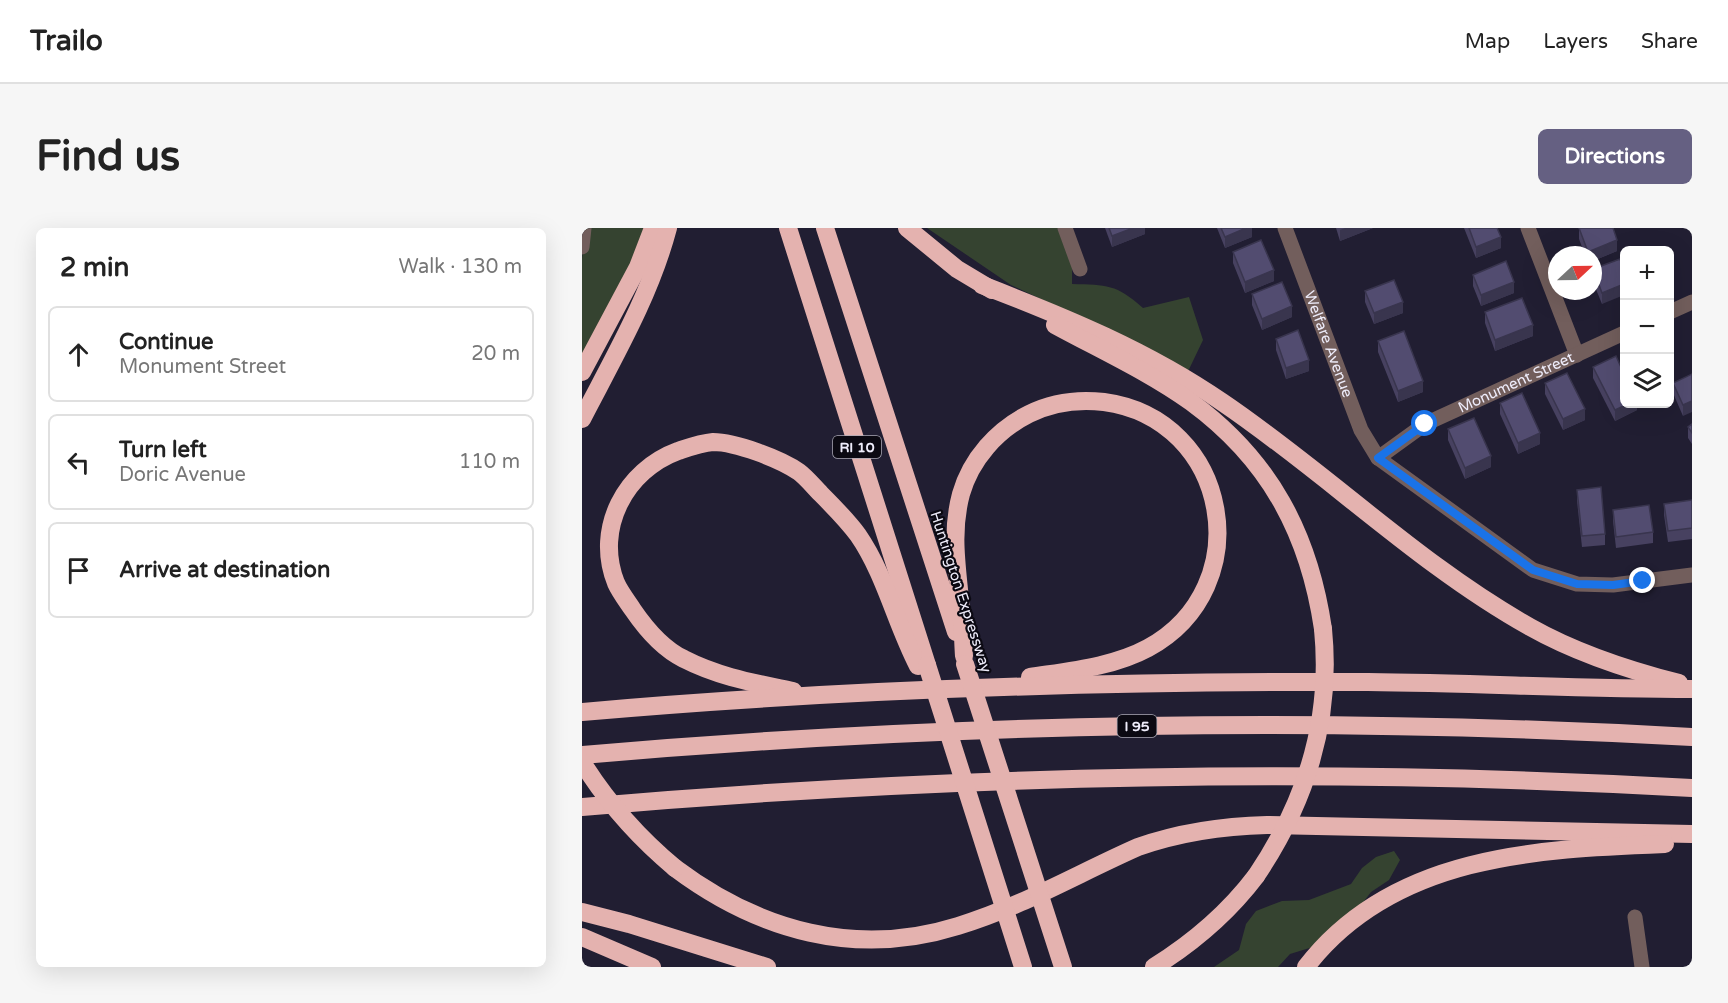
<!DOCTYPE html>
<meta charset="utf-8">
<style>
body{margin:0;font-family:"Varela Round",sans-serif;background:#f6f6f6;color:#222}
.controls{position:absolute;right:18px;top:18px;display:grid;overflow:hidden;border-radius:9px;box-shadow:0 6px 24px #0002}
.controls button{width:54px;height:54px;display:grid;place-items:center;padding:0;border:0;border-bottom:2px solid #e0e0e0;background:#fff;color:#222;font:30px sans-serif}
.compass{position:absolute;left:966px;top:18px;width:54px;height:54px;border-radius:50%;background:#fff;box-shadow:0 6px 24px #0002;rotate:68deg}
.stop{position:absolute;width:18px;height:18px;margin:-14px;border:4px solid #1a73e8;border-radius:50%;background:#fff}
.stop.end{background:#1a73e8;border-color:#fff;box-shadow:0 2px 6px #0008}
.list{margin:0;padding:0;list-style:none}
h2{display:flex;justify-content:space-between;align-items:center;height:78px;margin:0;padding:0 24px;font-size:26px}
h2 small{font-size:20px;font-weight:400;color:#767676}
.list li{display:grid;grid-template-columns:39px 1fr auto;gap:18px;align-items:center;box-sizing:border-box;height:96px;margin:0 12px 12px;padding:0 12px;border:2px solid #e0e0e0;border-radius:9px}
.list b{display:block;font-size:22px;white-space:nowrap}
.list p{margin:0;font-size:20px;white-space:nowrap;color:#767676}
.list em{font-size:20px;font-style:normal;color:#767676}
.icon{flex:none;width:33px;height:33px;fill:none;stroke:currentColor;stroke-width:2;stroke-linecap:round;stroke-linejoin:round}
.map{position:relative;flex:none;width:1110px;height:739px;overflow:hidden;border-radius:9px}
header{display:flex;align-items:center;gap:36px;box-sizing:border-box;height:84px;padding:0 30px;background:#fff;border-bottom:2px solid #e0e0e0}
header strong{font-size:28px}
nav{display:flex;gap:33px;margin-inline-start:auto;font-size:21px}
.intro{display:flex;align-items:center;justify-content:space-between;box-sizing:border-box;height:144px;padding:0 36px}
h1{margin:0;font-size:42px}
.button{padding:15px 27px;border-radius:9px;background:#656082;color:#fff;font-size:21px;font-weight:700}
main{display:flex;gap:36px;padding:0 36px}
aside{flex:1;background:#fff;border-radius:9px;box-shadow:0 6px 24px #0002}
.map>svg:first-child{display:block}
.green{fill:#354330}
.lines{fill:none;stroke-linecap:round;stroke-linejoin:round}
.minor{stroke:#725e5c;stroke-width:15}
.highway{stroke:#e4b2af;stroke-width:18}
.highway-bridge{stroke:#e4b2af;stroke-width:18}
.wall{fill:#474160}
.shaded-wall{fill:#39354e}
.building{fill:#524c70;stroke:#39354e;stroke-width:1.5}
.route{stroke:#1a73e8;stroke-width:8}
.labels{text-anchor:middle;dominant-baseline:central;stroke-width:4.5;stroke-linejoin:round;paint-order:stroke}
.shield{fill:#0b0912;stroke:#aaa8b4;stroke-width:1.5}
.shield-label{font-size:14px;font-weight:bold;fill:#eeecfa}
.street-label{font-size:15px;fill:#eeecfa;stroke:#0b0912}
</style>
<header>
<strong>Trailo</strong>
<nav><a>Map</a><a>Layers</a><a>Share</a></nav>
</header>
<div class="intro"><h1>Find us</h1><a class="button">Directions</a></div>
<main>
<aside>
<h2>2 min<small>Walk · 130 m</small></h2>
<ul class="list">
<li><svg class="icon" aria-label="ahead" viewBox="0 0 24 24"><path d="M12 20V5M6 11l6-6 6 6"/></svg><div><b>Continue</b><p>Monument Street</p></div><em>20 m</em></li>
<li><svg class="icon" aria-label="left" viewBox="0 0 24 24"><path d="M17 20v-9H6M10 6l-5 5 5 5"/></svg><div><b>Turn left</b><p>Doric Avenue</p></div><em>110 m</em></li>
<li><svg class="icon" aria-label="arrive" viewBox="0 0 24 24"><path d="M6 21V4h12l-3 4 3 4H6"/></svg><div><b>Arrive at destination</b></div></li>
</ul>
</aside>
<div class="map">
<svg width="1110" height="739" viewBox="0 0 1110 739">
<rect width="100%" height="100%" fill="#211e32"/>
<g class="green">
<path d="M3 0H67L0 141V31Z"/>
<path d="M345 0H477L490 38V56C525 57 534 56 561 80L607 69 621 112 600 156 571 124 429 57Z"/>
<path d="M812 623 818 632 807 652 789 664 776 681 734 718 708 726 696 739H632L657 722 664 696 674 683 700 673 727 672 769 656 780 640 794 629Z"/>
</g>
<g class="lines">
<g class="minor">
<path d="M483 0 498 41"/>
<path id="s1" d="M703 0 779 202 796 230 951 342 995 356 1031 357 1110 347"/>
<path d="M946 0 995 127"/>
<path d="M0 19 2 0"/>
<path d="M1088 84 1110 74"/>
<path id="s2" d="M796 230 843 196 1042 105"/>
<path d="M1053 689 1060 739"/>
</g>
<g class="highway">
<path d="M206 0 345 437"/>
<path d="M243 0 374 404"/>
<path d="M325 0 375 41 410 62"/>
<path d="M400 57C483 89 566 123 640 174 745 245 837 337 948 399 994 425 1046 442 1097 455"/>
<path d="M473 97C519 122 567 144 609 174 688 232 727 306 741 401"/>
<path d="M0 144 56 39 71 0"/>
<path d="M0 191C32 129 68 68 86 0"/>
<path d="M382 428C381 413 381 398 379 383 376 343 368 307 379 266 389 231 415 202 447 186 471 174 496 171 522 174 648 191 678 359 566 420 531 439 487 443 448 449"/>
<path d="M211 463C173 455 137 449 102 431 81 421 64 401 51 382 45 373 38 364 34 355 12 300 44 242 96 223 108 219 119 215 131 214 153 214 199 231 217 244 225 250 232 259 239 266 252 279 265 292 276 307 303 346 314 396 336 438"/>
<path d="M0 484C261 461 524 453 786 454 894 455 1002 461 1110 461"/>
<path d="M0 527C369 495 740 488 1110 509"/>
<path d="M0 579C369 547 741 539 1110 560"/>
<path d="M93 640C177 703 274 730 376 698 439 679 497 645 556 619 599 604 640 598 685 597L1110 606"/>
<path d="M0 684 47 696 185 739"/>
<path d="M0 709 70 739"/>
<path d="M572 739C612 714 646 685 674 648"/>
<path d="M724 739C810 627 954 621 1083 616"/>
</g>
<g class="highway-bridge">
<path d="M383 436 481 739"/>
<path d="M345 437 441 739"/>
<path d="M0 534C25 574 57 610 93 640"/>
<path d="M674 648C724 574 750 491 741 401"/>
</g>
</g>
<g class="wall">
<path d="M523 0H563V6L530 19Z"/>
<path d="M635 0H670V9L643 20Z"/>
<path d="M754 0H791L758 13Z"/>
<path d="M882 0H915L919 20 894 30Z"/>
<path d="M997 0 1035 23 1011 33V27H1003L997 11Z"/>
<path d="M651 24 692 53 663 65 651 35Z"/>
<path d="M1011 41 1042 43 1020 76 1011 54Z"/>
<path d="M891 47 932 65 899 78 891 58Z"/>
<path d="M783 63 821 85 792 96 783 74Z"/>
<path d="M670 66 710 89 680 102 670 77Z"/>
<path d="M903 84 951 108 913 123 903 95Z"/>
<path d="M694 111 727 143 704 151 694 122Z"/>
<path d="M796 113 841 164 816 174 796 124Z"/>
<path d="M1011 139 1055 176V182L1033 193 1011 150Z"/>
<path d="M1110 146 1101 188 1091 165V155Z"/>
<path d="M963 155 1003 192 981 202 963 166Z"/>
<path d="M918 175 958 216 936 226 918 186Z"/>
<path d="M1110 196V216L1106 210V199Z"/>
<path d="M866 201 909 239 883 251 866 212Z"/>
<path d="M995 262 1023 306V317L1000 319 995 273Z"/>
<path d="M1110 272V311L1086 314 1082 287V276Z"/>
<path d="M1031 282 1071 304V315L1034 320 1031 293Z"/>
</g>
<g class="shaded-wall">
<path d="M551 0H563V6L530 19V8Z"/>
<path d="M664 0H670V9L643 20V9Z"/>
<path d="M763 0H791L758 13V2Z"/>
<path d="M919 9V20L894 30V19Z"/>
<path d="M1035 12V23L1011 33V27H1006V24Z"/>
<path d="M692 42V53L663 65V54Z"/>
<path d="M932 54V65L899 78V67Z"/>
<path d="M1042 56V67L1020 76V65Z"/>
<path d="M821 74V85L792 96V85Z"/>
<path d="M710 78V89L680 102V91Z"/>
<path d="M951 97V108L913 123V112Z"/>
<path d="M727 132V143L704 151V140Z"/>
<path d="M841 153V164L816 174V163Z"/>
<path d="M1110 173V184L1101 188V177Z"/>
<path d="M1046 176H1055V182L1033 193V182Z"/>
<path d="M1003 181V192L981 202V191Z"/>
<path d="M958 205V216L936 226V215Z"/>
<path d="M909 228V239L883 251V240Z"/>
</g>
<g class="building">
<path d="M527 0H551L530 8Z"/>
<path d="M639 0H664L643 9Z"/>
<path d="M887 0H915L919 9 894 19Z"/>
<path d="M997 0H1031L1035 12 1006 24Z"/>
<path d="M679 12 692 42 663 54 651 24Z"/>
<path d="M1038 31 1042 43V56L1020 65 1011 41Z"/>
<path d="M924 33 932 54 899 67 891 47Z"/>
<path d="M812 52 821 74 792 85 783 63Z"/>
<path d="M700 54 710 78 680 91 670 66Z"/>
<path d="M940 70 951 97 913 112 903 84Z"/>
<path d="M716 102 727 132 704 140 694 111Z"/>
<path d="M822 103 841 153 816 163 796 113Z"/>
<path d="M1034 128 1042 146V176H1046L1033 182 1011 139Z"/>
<path d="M985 145 1003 181 981 191 963 155Z"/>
<path d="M1110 146V173L1101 177 1091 155Z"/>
<path d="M940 165 958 205 936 215 918 175Z"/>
<path d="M892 190 909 228 883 240 866 201Z"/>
<path d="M1110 196V205L1106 199Z"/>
<path d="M1019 259 1023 306 1000 308 995 262Z"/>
<path d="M1110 272V300L1086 303 1082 276Z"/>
<path d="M1067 277 1071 304 1034 309 1031 282Z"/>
</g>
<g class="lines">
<path class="route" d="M843 196 796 230 951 342 995 356 1031 357 1061 353"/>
</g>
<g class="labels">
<g class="shield">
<rect x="251" y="208" width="48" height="22" rx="4.5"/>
<rect x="535.5" y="487" width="39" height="22" rx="4.5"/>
</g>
<g class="shield-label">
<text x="275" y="219">RI 10</text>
<text x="555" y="498">I 95</text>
</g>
<g class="street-label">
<text stroke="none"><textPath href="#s1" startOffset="124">Welfare Avenue</textPath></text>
<text stroke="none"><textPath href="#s2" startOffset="158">Monument Street</textPath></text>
<text transform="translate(379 364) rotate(72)">Huntington Expressway</text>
</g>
</g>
</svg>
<div class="controls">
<button>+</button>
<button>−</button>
<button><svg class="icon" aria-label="layers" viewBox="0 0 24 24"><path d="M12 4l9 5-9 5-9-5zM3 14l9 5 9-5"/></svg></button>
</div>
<svg class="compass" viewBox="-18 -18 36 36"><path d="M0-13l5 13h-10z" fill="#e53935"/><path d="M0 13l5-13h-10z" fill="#767676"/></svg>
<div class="stop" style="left:843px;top:196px"></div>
<div class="stop end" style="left:1061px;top:353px"></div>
</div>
</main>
